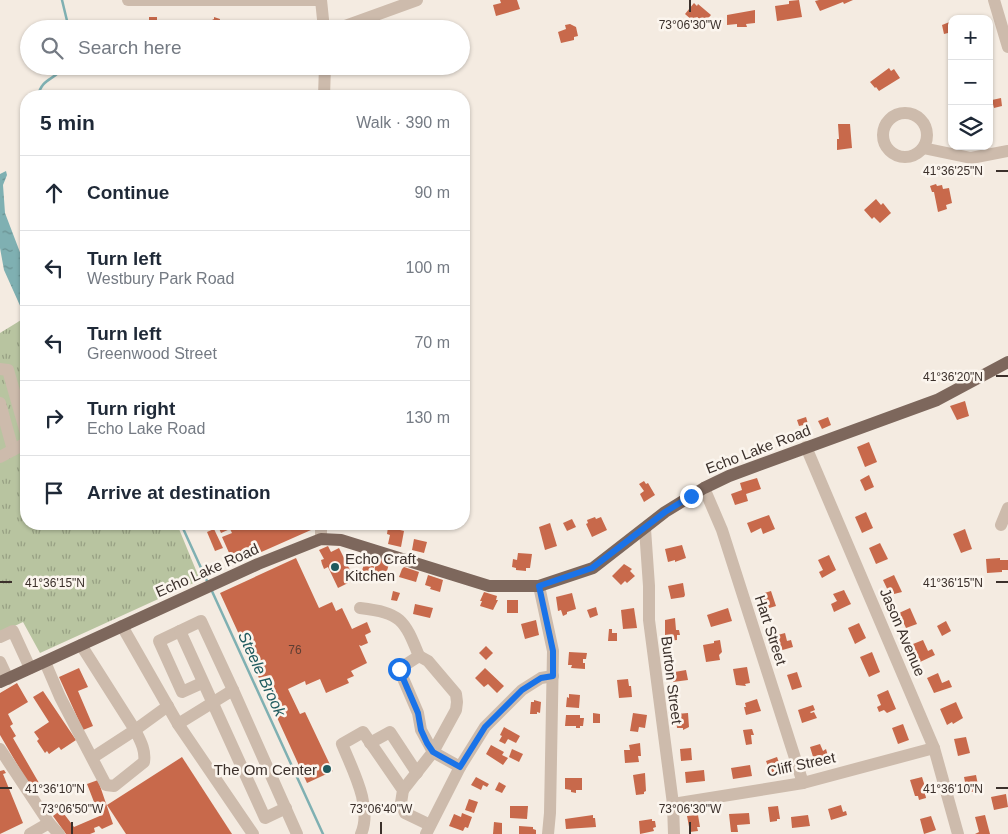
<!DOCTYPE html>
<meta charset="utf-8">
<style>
body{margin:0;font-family:Arial,sans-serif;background:#f6f6f7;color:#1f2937}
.controls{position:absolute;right:15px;top:15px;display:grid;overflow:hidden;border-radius:10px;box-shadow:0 1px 4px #0004}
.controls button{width:45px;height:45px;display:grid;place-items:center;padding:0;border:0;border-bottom:1px solid #e0e1e3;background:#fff;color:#1f2937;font:25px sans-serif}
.stop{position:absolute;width:15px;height:15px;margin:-11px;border:4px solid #1a73e8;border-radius:50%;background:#fff}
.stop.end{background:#1a73e8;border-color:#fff;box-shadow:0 1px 5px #0008}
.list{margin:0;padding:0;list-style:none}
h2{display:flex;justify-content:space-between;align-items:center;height:65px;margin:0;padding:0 20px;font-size:21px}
h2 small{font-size:16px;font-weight:400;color:#747a83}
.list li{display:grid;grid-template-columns:32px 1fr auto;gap:15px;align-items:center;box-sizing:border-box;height:75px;padding:0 20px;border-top:1px solid #e0e1e3}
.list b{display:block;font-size:19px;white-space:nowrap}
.list p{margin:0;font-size:16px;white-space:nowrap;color:#747a83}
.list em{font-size:16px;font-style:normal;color:#747a83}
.icon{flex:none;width:28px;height:28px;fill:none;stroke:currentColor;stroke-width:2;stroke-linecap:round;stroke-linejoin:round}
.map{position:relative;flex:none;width:1008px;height:834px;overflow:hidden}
.search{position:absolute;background:#fff;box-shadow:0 1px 4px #0004;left:20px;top:20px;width:450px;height:55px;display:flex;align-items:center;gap:12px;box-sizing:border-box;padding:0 18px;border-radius:28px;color:#747a83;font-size:19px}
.panel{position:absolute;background:#fff;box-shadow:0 1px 4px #0004;left:20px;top:90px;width:450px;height:440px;border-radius:20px}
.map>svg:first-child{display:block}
.park{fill:url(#park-tufts)}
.water{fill:url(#water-ripples)}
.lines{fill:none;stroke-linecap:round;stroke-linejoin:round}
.stream{stroke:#7fb0b2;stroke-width:2.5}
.building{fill:#c8694b}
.minor{stroke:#cdbbac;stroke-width:12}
.major{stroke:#7d675c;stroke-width:12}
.route{stroke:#1a73e8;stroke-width:6}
.ticks{fill:none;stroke:#3b302b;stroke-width:2}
.poi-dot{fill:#1f5a5e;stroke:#fbf5ee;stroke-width:2}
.labels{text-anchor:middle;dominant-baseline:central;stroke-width:5;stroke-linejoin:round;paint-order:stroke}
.number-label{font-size:12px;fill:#5e3e33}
.street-label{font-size:15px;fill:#3b302b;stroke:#fbf5ee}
.poi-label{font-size:15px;fill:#3b302b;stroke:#fbf5ee;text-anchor:start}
.water-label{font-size:16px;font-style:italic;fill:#1f5a5e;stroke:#fbf5ee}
.ticks-label{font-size:12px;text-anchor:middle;fill:#3b302b;stroke:#fbf5ee;stroke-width:5;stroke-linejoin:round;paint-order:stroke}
</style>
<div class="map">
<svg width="1008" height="834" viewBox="0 0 1008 834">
<defs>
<pattern id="park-tufts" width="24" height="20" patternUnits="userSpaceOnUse" patternTransform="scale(1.25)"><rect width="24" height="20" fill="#b8c4a0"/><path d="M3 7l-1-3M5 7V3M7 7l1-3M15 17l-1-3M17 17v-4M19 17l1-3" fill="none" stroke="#97a083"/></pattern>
<pattern id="water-ripples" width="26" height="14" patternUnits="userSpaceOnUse" patternTransform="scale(1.25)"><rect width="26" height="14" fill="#7fb0b2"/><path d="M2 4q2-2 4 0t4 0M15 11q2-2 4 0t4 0" fill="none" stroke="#699091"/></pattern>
</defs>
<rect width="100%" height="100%" fill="#f4ebe1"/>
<path class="park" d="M26 317V524H177L200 580 40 653 23 622 0 633V333Z"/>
<path class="water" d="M6 171 7 175 3 185 5 213 26 268V319L4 270 0 248V174Z"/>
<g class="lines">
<g class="stream">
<path d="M62 0 69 29"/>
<path d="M38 96C42 77 55 81 64 66"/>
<path d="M181 524 207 581"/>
<path d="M211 589 323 834"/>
</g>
</g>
<g class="building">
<path d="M500 0H517L520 9 496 16 493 5 501 3Z"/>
<path d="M799 0 802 17 777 21 775 6 789 4V1Z"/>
<path d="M819 0H853L844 4 843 2 820 11 815 1Z"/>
<path d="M694 3 697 6 698 4 711 15 704 23 697 17 693 21 685 14Z"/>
<path d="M755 10V23L746 24 747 27H737V24L727 25V15Z"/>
<path d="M149 17H157V21H163V29H146V20H149Z"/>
<path d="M214 17 220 19 219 29H210V21L214 19Z"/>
<path d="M181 21H189V29H179Z"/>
<path d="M952 21V32L944 34 942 25Z"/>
<path d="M242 22 251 23V29H240Z"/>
<path d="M449 22 451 29H424V28Z"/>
<path d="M570 24 576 27 578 36 574 37V40L561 43 558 32 566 29 565 25Z"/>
<path d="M889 68 891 71 894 69 900 78 879 91 876 87 875 88 870 82Z"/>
<path d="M1001 98 1002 106 994 108 992 100Z"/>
<path d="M838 124H850L852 148 837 150V139H839Z"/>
<path d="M936 184 937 186 942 185 943 189 949 188 952 203 946 205 947 209 938 212 934 192H932L930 186Z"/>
<path d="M876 199 881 205 883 203 891 213 880 223 874 217 872 219 864 210Z"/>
<path d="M965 401 969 416 957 420 950 406Z"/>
<path d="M806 417 808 424 799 426 797 420Z"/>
<path d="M828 417 831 425 822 429 818 421Z"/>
<path d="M869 442 877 462 865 467 857 447Z"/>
<path d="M869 475 874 487 865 491 860 480Z"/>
<path d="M757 478 761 489 746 494 748 501 735 505 731 494 742 490 740 483Z"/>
<path d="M644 481 646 484 648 483 655 495 644 502 640 494 644 491 639 484Z"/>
<path d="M866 512 873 528 862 533 855 517Z"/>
<path d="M769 515 775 529 763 534 761 528 751 533 747 523Z"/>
<path d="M595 517 596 519 601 517 607 530 592 537 586 524 588 523 587 520Z"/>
<path d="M572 519 576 527 567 531 563 523Z"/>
<path d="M550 523 557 546 545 550 539 527Z"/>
<path d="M217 524H308L311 530 234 564 222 537 232 533 230 529 221 533Z"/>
<path d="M388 527 404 531 401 547 388 544 390 535 387 534Z"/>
<path d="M214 529 223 548 215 551 207 532Z"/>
<path d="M965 529 972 549 961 553 953 534Z"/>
<path d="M414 539 427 542 424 553 412 550Z"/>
<path d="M880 543 888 559 876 564 869 548Z"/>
<path d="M682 545 686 558 675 562V560L668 562 665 549Z"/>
<path d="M328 546 331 552 339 548 352 574 350 582 338 588 328 567 324 569 322 564 321 560 324 559 319 550Z"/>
<path d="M518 553 532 554 530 568H526V571L516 570V568L512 567 513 559 517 560Z"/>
<path d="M829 555 836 570 822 578 819 572 823 570 818 560Z"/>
<path d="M367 557 376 560 370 582 359 578Z"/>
<path d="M296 558 319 608 332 602 336 611 342 608 352 629 367 622 371 632 365 635 368 643 361 646 359 645 367 663 351 671 354 676 347 679 349 683 326 693 320 679 306 685 305 681 288 689 300 714 305 712 333 771 307 783 220 593Z"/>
<path d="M1000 558V560H1008V570H1002V572L987 573 986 559Z"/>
<path d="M381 559 387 561V563L389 564 384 581 372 578 377 560 380 561Z"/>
<path d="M624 564 632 569 630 571 635 576 627 583 625 581 621 585 612 576Z"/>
<path d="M404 567 419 572 416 582 399 577 402 569Z"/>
<path d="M428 575 443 580 440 592 430 589 431 587 425 585Z"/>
<path d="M894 575 902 592 890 595 883 580Z"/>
<path d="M683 583 685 595 684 597 671 599 668 586Z"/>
<path d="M844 590 851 604 834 612 831 604 837 601 833 594Z"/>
<path d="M393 591 400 593 397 601 391 600Z"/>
<path d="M771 591 776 606 766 609 761 594Z"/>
<path d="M484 592 497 596 496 600H498L493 610 480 606 482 601H480Z"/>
<path d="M572 593 576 609 567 612V614L563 616 561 610 558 611 556 597Z"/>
<rect x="507" y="600" width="11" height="13"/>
<path d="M415 604 433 608 430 618 413 614Z"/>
<path d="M596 607 598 615 590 618 587 610Z"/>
<path d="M634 608 637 628 623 629 621 610Z"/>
<path d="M728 608 732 621 711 627 707 615Z"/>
<path d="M910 608 917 624 906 628 899 613Z"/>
<path d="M675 618 676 630H679L680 635H677V640L667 641V637L665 638V620Z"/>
<path d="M536 620 539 635 525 639 521 624Z"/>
<path d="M946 621 951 631 942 636 937 626Z"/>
<path d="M859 623 866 638 855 644 848 628Z"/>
<path d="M609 629H612V633H617V641H608Z"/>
<path d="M785 633 787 641 791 640 793 647 779 651 774 636Z"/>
<path d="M720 640 722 652 719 655 720 660 706 662 703 645 714 643V641Z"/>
<path d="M923 640 928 651 932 649 935 655 920 662 913 644Z"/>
<path d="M486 646 493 653 486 660 479 653Z"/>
<path d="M569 652 587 653 586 659H583V663H585V669L571 668 572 665H568Z"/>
<path d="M872 652 880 672 869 677 860 657Z"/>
<path d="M747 667 750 683 745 684 746 686 736 685 733 669Z"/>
<path d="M79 668 88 687 78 691 93 726 83 730 59 677Z"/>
<path d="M485 668 504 686 497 693 488 684 484 687 475 678Z"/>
<path d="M686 670 688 680 673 682V680H670L669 673Z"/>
<path d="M797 672 802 687 792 690 787 675Z"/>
<path d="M938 673 942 683 949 680 952 687 934 693 927 678Z"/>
<path d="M628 679 629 686H631L632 697 619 698 617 680Z"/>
<path d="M17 683 28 702 8 714 13 724 10 726 16 736 13 738 39 783 31 788 0 735V693Z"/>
<path d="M888 690 896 709 887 713 884 710 879 712 877 707 881 705 877 695Z"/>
<path d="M43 691 76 740 61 750 59 747 49 754 47 751 45 753 37 741 39 739 34 732 49 722 33 697Z"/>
<path d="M569 694 580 695 579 708 566 707 567 697 569 698Z"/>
<path d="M757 699 761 711 746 715 744 707H746L745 703Z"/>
<path d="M534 700 541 702 540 713 537 712V714H530L531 702H534Z"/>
<path d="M956 702 963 718 953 724 952 722 947 725 940 709Z"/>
<path d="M813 705 815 710 810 712 811 713 814 712 817 718 802 723 798 710Z"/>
<path d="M593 713 600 714V723H593Z"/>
<path d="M633 713 647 715 645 728 639 727 638 732 630 731Z"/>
<path d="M688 713 689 727 683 730V728H677L676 714Z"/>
<path d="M566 715H580V718H584L583 726H580V728H576V726H565Z"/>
<path d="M903 724 909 740 898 744 892 728Z"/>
<path d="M504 727 520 736 516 743 508 739 505 744 499 741 502 736 500 735Z"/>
<path d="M752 729 754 735H751L752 744 746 745 743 730Z"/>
<path d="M966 737 970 753 958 756 954 739Z"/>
<path d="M640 743 641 756H638L639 762 625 763 624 750H630L629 745Z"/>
<path d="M820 744 823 751 826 749 828 756 814 760 810 747Z"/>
<path d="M491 745 504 752 502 755 508 758 503 765 486 754Z"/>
<path d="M691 748 692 760 681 761 680 749Z"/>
<path d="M512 749 523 754 519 762 509 757Z"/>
<path d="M182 757 232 834H126L107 805Z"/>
<path d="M777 757 782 771 771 774 766 761Z"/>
<path d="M750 765 752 776 733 779 731 768Z"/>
<path d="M4 770 6 773 3 774 23 823 0 834V771Z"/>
<path d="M704 770 705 781 686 783 685 772Z"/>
<path d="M645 773 646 791 644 792V794L636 795 633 775Z"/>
<path d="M976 775 979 790 975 791 976 792H967L964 777Z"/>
<path d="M476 777 489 784 487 787 483 785 481 790 471 785Z"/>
<path d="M922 777 927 793H925L926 798 919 800 918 796H915L910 780Z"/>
<path d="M565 778H582V790H576V793L571 792V790L565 789Z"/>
<path d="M98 780 113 824 102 829 99 826 94 828 95 832 90 834H66L53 816 61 810 74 827 102 815 94 802 87 784Z"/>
<path d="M499 782 506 786 502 793 495 790Z"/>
<path d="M1006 794 1008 807 994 810 991 797Z"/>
<path d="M469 799 478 802 474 813 465 810Z"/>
<path d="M841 805 843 812 846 811 847 815 831 820 828 809Z"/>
<path d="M510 806H528L527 819 510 818Z"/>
<path d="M778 806 780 819H777V821L770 822 768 807Z"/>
<path d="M462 813 472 817 468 828 465 827 463 831 449 826 454 814 461 817Z"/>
<path d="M749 813 750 824 737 825 738 832H731L729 814Z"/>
<path d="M593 815V818H595L596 827 566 829 565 819Z"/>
<path d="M698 815 700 827H697L698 831 690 832 687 816Z"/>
<path d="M808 815 810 826 792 828 791 817Z"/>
<path d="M985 815 990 834H975L979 832 975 817Z"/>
<path d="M931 816 936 830 924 834 920 819Z"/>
<path d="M652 819V821H655L656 827 653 828 654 831 640 834 639 821Z"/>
<path d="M494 822 502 823V834H493Z"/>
<path d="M519 826 533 827V829L536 830V834H519Z"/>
</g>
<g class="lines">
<g class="minor">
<path d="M128 0H321"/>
<path d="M321 0 324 29"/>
<path d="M994 0 1008 47"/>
<path d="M337 29 417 0"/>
<path d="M324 96 325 66"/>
<circle cx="905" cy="135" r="22"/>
<path d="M923 148 971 158 1008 151"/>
<path d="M0 369 8 370 26 433"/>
<path d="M0 403 13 450"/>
<path d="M806 447 934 748 958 834"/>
<path d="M0 457 26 443"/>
<path d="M704 488 722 530 803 783"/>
<path d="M1001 525 1008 508"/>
<path d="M645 529 649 586V620L673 804 674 834"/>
<path d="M321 539V524"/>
<path d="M539 586 553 651 550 813 548 834"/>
<path d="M360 608C401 613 404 619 419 656"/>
<path d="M122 626 178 724 253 834"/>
<path d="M180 631 159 641 182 692 202 683"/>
<path d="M0 637 13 631 30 668"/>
<path d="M81 645 135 730 168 706"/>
<path d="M419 656 428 661 456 694 457 702 456 710 433 752 421 730 418 713 399 669Z"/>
<path d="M0 662 8 679"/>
<path d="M45 662 60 697 106 785 114 786 144 762C146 750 140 740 135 730L92 758"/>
<path d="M233 690 201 621 180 631 265 818 286 808"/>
<path d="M178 724 233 690 297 834"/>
<path d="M370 743 390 732 417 773"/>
<path d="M0 749 49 823 30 834"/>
<path d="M403 790 433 752 460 767"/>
<path d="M673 804 803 783 934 748"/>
<path d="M49 823 59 834"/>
<path d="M361 834C373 807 352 769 342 744L363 732 403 790 401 803 405 813 430 825"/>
<path d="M426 834 460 767 485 727 522 690 541 678 553 676"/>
</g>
<path class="major" d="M0 682 258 564 321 539 341 540 489 586H539L593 568 665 512 704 488 729 476 937 400 1008 362"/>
</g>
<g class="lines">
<path class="route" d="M399 669 418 713 421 730 427 743 433 752 460 767 485 727 522 690 541 678 553 676V651L539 586 592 568 665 512 691 496"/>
</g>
<path class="ticks" d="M690 0V12M996 171H1008M996 376H1008M0 582H12M996 582H1008M0 788H12M996 788H1008M72 822V834M381 822V834M690 822V834"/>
<g class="poi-dot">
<circle cx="335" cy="567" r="5"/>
<circle cx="327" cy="769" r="5"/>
</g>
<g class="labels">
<g class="number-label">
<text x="295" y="650">76</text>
</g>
<g class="street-label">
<text transform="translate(758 449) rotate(-21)">Echo Lake Road</text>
<text transform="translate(207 570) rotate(-24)">Echo Lake Road</text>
<text transform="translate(771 630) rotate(72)">Hart Street</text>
<text transform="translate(903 632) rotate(67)">Jason Avenue</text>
<text transform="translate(672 680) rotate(83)">Burton Street</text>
<text transform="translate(801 764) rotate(-12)">Cliff Street</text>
</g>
<g class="poi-label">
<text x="345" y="558">Echo Craft<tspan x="345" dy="17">Kitchen</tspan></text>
<text x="317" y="769" text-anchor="end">The Om Center</text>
</g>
<g class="water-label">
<text transform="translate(262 674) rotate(65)">Steele Brook</text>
</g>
</g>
<g class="ticks-label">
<text x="690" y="29">73°06'30"W</text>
<text x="953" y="175">41°36'25"N</text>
<text x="953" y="381">41°36'20"N</text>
<text x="55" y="587">41°36'15"N</text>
<text x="953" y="587">41°36'15"N</text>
<text x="55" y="793">41°36'10"N</text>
<text x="953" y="793">41°36'10"N</text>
<text x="72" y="813">73°06'50"W</text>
<text x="381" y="813">73°06'40"W</text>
<text x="690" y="813">73°06'30"W</text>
</g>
</svg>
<div class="controls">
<button>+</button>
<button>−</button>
<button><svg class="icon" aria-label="layers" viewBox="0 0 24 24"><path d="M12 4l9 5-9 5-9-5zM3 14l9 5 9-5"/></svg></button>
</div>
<div class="stop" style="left:399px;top:669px"></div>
<div class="stop end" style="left:691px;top:496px"></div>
<div class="search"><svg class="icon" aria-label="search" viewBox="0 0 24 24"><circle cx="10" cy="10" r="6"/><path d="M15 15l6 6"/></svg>Search here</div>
<section class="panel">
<h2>5 min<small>Walk · 390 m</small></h2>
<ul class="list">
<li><svg class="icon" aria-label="ahead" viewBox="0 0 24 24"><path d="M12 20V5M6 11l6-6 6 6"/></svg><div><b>Continue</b></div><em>90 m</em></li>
<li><svg class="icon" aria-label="left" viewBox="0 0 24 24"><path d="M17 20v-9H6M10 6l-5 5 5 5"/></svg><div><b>Turn left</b><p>Westbury Park Road</p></div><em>100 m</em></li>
<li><svg class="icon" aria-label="left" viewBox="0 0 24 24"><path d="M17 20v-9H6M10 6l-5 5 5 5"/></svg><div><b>Turn left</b><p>Greenwood Street</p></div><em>70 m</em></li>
<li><svg class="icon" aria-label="right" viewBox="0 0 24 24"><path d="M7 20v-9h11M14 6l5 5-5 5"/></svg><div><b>Turn right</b><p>Echo Lake Road</p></div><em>130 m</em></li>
<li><svg class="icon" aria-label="arrive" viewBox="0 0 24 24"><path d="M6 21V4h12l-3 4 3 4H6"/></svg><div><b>Arrive at destination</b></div></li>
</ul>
</section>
</div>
